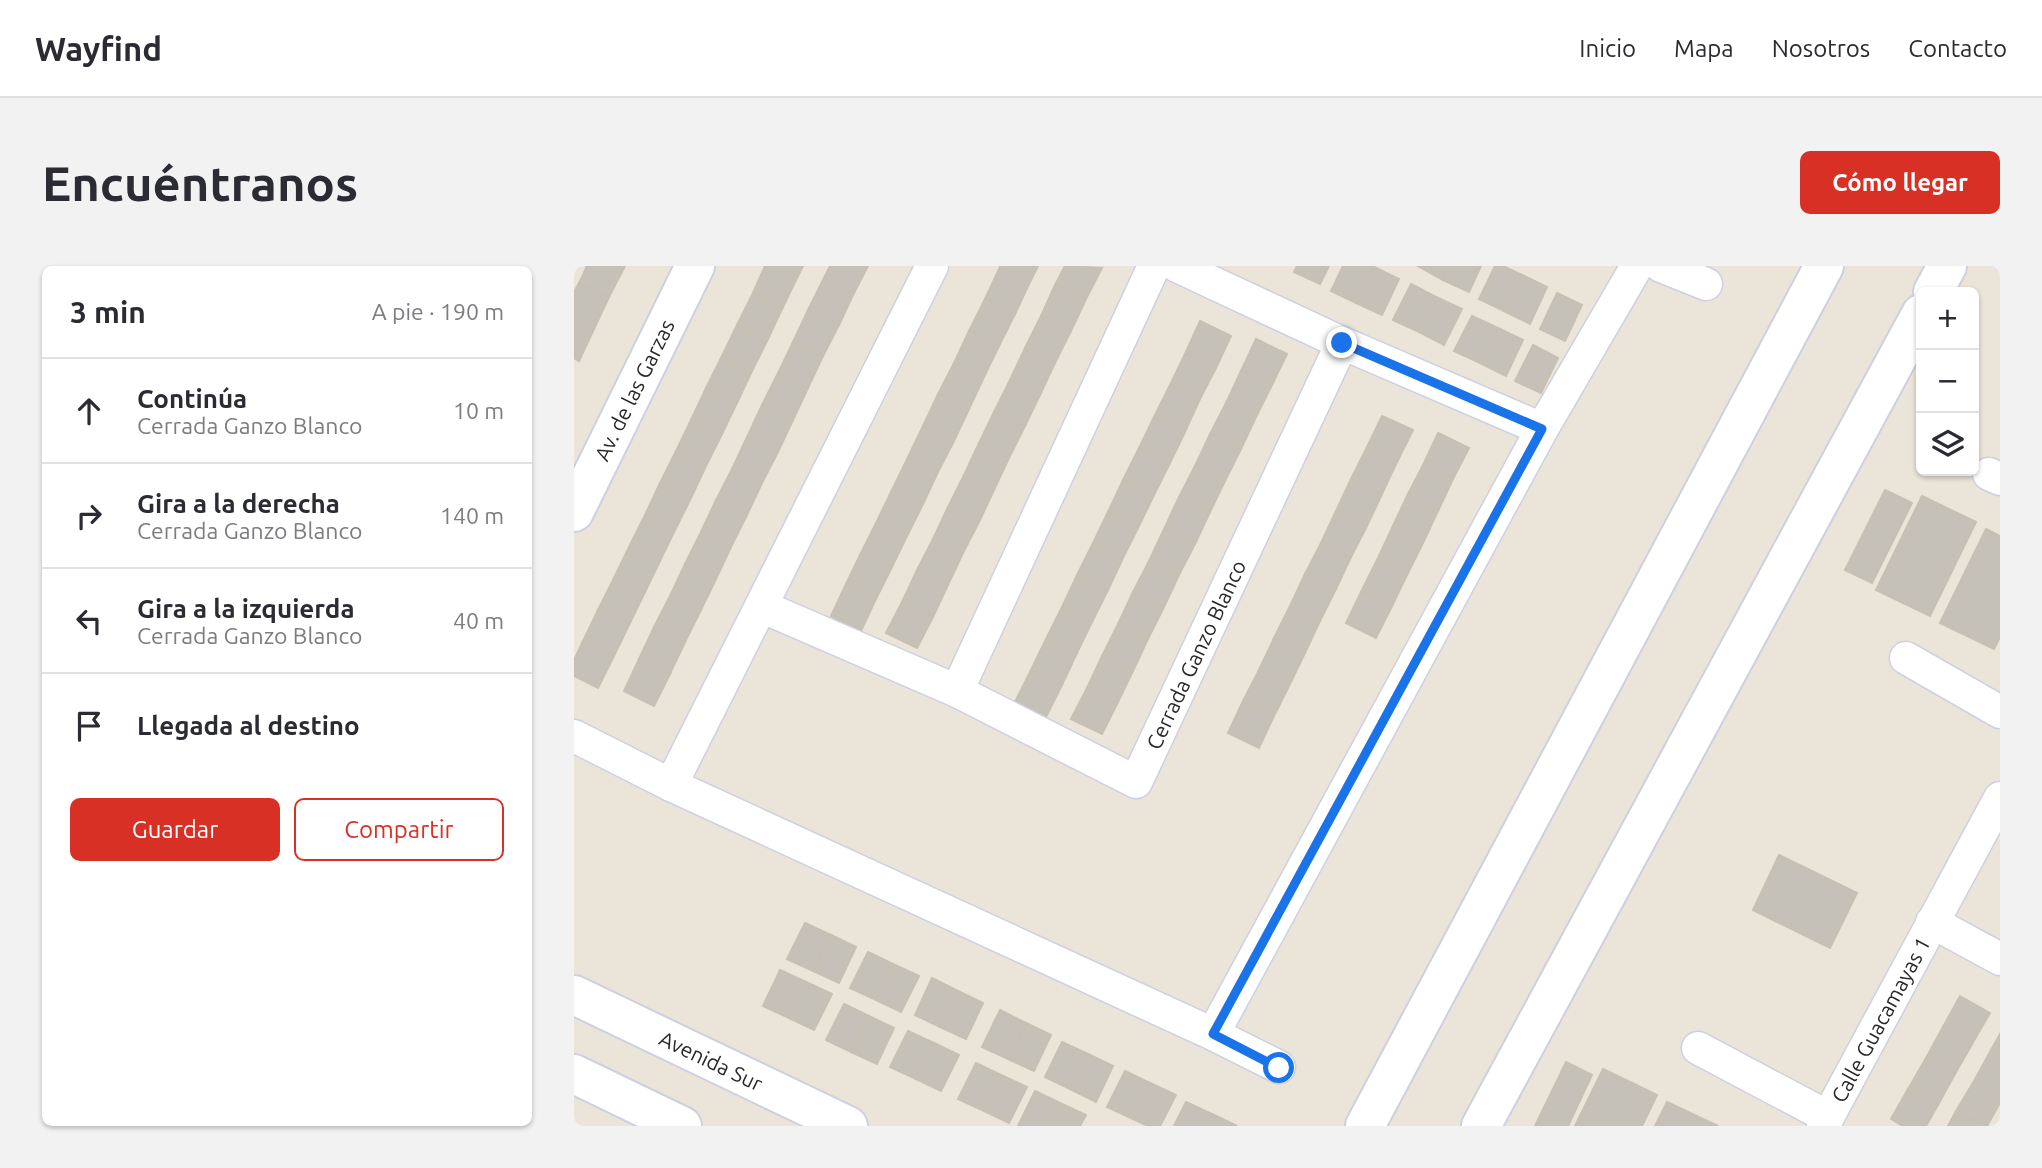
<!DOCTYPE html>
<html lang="es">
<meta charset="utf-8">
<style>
body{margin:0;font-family:Ubuntu,sans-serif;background:#f2f2f3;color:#2b2b33}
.controls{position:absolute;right:21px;top:21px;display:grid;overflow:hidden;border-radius:10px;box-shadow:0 2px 5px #0004}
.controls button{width:63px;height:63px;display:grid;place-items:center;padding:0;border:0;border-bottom:2px solid #e1e1e2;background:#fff;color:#2b2b33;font:35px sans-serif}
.stop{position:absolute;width:21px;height:21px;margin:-16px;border:5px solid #1a73e8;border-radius:50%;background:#fff}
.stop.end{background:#1a73e8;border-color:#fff;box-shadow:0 2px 7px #0008}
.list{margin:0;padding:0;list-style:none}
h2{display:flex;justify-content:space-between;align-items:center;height:91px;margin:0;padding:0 28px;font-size:30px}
h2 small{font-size:23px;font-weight:400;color:#7c7c81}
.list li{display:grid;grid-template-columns:46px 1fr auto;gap:21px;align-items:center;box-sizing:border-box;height:105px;padding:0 28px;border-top:2px solid #e1e1e2}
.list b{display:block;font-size:26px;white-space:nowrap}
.list p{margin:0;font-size:23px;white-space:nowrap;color:#7c7c81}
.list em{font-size:23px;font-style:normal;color:#7c7c81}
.actions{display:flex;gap:14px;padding:21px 28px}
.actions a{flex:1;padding:16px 0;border:2px solid #d93025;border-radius:10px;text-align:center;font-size:24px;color:#d93025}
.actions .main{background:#d93025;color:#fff}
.icon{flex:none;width:38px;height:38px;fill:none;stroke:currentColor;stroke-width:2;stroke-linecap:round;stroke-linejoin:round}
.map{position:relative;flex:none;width:1426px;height:860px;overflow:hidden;border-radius:10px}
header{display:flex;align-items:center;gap:42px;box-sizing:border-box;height:98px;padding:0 35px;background:#fff;border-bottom:2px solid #e1e1e2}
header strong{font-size:33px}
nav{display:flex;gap:38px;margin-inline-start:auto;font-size:24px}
.intro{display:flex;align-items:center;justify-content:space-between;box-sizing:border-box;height:168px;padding:0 42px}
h1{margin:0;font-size:49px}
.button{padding:18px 32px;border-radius:10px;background:#d93025;color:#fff;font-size:24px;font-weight:700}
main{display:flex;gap:42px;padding:0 42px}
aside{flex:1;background:#fff;border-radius:10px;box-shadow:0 2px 5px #0004}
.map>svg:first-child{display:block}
.building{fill:#c6c1b8;stroke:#c6c0b2;stroke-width:2}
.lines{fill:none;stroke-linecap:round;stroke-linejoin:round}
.street-casing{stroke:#ced0e2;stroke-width:35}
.secondary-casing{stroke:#ced0e2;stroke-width:42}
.street{stroke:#fff;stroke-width:32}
.secondary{stroke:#fff;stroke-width:38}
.route{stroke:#1a73e8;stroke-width:9}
.labels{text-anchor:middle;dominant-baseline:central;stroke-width:7;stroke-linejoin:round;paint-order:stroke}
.street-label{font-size:21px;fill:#282828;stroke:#fff}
</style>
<header>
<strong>Wayfind</strong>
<nav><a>Inicio</a><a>Mapa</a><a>Nosotros</a><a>Contacto</a></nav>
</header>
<div class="intro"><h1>Encuéntranos</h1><a class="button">Cómo llegar</a></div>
<main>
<aside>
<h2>3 min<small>A pie · 190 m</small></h2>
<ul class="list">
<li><svg class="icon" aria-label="ahead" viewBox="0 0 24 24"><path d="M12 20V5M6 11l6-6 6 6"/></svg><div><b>Continúa</b><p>Cerrada Ganzo Blanco</p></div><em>10 m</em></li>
<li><svg class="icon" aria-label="right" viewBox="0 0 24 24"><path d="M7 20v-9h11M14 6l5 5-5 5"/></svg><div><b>Gira a la derecha</b><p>Cerrada Ganzo Blanco</p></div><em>140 m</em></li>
<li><svg class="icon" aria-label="left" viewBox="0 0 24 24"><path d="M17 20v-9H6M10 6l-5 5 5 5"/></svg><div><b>Gira a la izquierda</b><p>Cerrada Ganzo Blanco</p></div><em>40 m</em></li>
<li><svg class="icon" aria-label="arrive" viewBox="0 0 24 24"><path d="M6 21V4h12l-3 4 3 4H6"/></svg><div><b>Llegada al destino</b></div></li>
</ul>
<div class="actions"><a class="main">Guardar</a><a>Compartir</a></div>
</aside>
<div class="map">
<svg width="1426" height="860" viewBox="0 0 1426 860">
<rect width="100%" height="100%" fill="#ebe4d8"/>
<g class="building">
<path d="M13 0H51L35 31 5 17Z"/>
<path d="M191 0H204L224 10 209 41 179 27Z"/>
<path d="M204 0H229L224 10Z"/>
<path d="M256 0H294L280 27 250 12Z"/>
<path d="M427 0H464L456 16Z"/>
<path d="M491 0 528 2 512 33 481 19Z"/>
<path d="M723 0H755L746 18 720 6Z"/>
<path d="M769 0 800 1 782 37 757 25Z"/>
<path d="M844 0H876L869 14Z"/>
<path d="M876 0H907L895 26 869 14Z"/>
<path d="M921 0H929L948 9 930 45 905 33Z"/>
<path d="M426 1 456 16 441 48 411 33Z"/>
<path d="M800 1 825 13 808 49 782 37Z"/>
<path d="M948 9 973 21 956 58 930 45Z"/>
<path d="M250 12 280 27 265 59 234 44Z"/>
<path d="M5 17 35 31 20 63 0 53V26Z"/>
<path d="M837 18 862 31 845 66 819 54Z"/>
<path d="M481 19 512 33 497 65 467 50Z"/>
<path d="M179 27 209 41 194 73 163 59Z"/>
<path d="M983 27 1008 39 991 75 966 63Z"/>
<path d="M862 31 888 43 870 79 845 66Z"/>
<path d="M411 33 441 48 425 80 395 65Z"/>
<path d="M234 44 265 59 249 90 219 76Z"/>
<path d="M467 50 497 65 481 97 451 82Z"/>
<path d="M898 50 924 62 906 97 880 85Z"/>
<path d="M0 53 20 63 5 95 0 92Z"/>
<path d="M626 55 657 70 642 102 611 88Z"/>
<path d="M163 59 194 73 178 105 148 90Z"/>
<path d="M924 62 949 74 932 110 906 97Z"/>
<path d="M395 65 425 80 410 111 380 97Z"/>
<path d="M682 73 713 88 698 119 667 105Z"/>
<path d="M219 76 249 90 234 122 204 107Z"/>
<path d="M959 79 984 92 967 127 941 115Z"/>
<path d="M451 82 481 97 466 129 436 114Z"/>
<path d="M611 88 642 102 626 133 596 119Z"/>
<path d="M148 90 178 105 163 137 132 122Z"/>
<path d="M380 97 410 111 395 143 364 128Z"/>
<path d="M667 105 698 119 682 151 652 137Z"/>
<path d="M204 107 234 122 219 154 188 139Z"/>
<path d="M436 114 466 129 451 160 420 146Z"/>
<path d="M596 119 626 133 611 166 580 151Z"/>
<path d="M132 122 163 137 148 168 117 154Z"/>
<path d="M364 128 395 143 380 175 349 160Z"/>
<path d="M652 137 682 151 667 183 636 168Z"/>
<path d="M188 139 219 154 204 186 173 171Z"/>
<path d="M420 146 451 160 435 192 405 177Z"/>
<path d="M808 150 839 164 823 196 793 181Z"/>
<path d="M580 151 611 166 596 197 565 182Z"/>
<path d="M117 154 148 168 132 200 102 185Z"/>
<path d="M349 160 380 175 364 206 334 191Z"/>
<path d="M864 167 895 182 879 213 849 199Z"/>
<path d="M636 168 667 183 651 215 621 200Z"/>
<path d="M173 171 204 186 188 217 158 203Z"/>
<path d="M405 177 435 192 420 224 390 209Z"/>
<path d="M793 181 823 196 808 228 777 213Z"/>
<path d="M565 182 596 197 580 229 549 214Z"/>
<path d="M102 185 132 200 117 232 86 217Z"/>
<path d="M334 191 364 206 349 238 318 224Z"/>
<path d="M849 199 879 213 864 245 833 230Z"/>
<path d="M621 200 651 215 636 246 605 231Z"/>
<path d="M158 203 188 217 173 249 142 234Z"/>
<path d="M390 209 420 224 405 256 374 241Z"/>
<path d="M777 213 808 228 793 260 762 245Z"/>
<path d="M549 214 580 229 565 260 534 246Z"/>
<path d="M86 217 117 232 101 264 71 249Z"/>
<path d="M318 224 349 238 333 270 303 255Z"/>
<path d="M1311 224 1338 237 1298 317 1271 304Z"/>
<path d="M833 230 864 245 849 277 818 262Z"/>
<path d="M1348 230 1402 256 1356 350 1302 324Z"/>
<path d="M605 231 636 246 621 278 590 263Z"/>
<path d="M142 234 173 249 157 281 127 266Z"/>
<path d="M374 241 405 256 389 287 359 273Z"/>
<path d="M762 245 793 260 777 291 747 277Z"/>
<path d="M534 246 565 260 549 292 519 277Z"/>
<path d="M71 249 101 264 86 295 55 281Z"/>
<path d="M303 255 333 270 318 301 287 287Z"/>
<path d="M818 262 849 277 833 309 803 294Z"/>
<path d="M590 263 621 278 605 309 575 295Z"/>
<path d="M1412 263 1426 270V371L1420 383 1366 357Z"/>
<path d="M127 266 157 281 142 313 111 298Z"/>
<path d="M359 273 389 287 374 319 343 304Z"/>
<path d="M519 277 549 292 534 324 503 309Z"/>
<path d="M747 277 777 291 762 323 731 308Z"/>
<path d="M55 281 86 295 71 326 40 312Z"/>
<path d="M287 287 318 301 302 333 272 318Z"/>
<path d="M803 294 833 309 818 340 787 326Z"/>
<path d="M575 295 605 309 590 341 559 326Z"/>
<path d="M111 298 142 313 127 344 96 330Z"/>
<path d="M343 304 374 319 359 351 328 336Z"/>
<path d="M731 308 762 323 746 355 716 340Z"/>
<path d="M503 309 534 324 518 356 488 341Z"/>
<path d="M40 312 71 326 55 359 24 344Z"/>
<path d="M272 318 302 333 287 365 257 350Z"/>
<path d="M559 326 590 341 574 373 544 358Z"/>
<path d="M787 326 818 340 802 372 772 357Z"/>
<path d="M96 330 127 344 111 376 80 361Z"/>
<path d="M328 336 359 351 343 382 312 367Z"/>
<path d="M716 340 746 355 731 387 700 372Z"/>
<path d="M488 341 518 356 503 387 472 373Z"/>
<path d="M24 344 55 359 40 390 9 375Z"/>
<path d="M544 358 574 373 559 405 528 390Z"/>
<path d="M80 361 111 376 96 408 65 393Z"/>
<path d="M700 372 731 387 716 418 685 404Z"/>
<path d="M472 373 503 387 488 419 457 404Z"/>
<path d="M9 375 40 390 24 422 0 410V394Z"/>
<path d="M528 390 559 405 544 436 513 422Z"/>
<path d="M65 393 96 408 80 440 50 425Z"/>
<path d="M457 404 488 419 472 451 441 436Z"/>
<path d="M685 404 716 418 700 450 669 435Z"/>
<path d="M513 422 544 436 528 468 497 453Z"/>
<path d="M669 435 700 450 685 482 654 467Z"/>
<path d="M1205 589 1283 627 1256 682 1179 644Z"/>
<path d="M231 657 257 669 239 705 213 693Z"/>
<path d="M257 669 282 681 265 717 239 705Z"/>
<path d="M294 686 319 698 302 734 276 722Z"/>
<path d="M319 698 345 710 327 746 302 734Z"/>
<path d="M206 704 232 716 215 752 189 740Z"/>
<path d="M358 712 384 725 366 761 341 749Z"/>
<path d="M232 716 258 728 240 764 215 752Z"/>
<path d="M384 725 409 737 392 773 366 761Z"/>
<path d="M1386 730 1416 747 1398 778 1369 761Z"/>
<path d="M270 738 295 750 277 786 252 774Z"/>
<path d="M426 744 452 757 434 793 408 781Z"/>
<path d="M295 750 320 762 303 798 277 786Z"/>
<path d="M452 757 477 769 460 805 434 793Z"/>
<path d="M1369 761 1398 778 1381 808 1352 792Z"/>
<path d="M334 765 360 777 342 813 316 801Z"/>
<path d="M1426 768V789L1417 784Z"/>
<path d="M488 776 514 788 496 823 471 811Z"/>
<path d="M360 777 385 789 367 825 342 813Z"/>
<path d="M1417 784 1426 789V829L1400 815Z"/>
<path d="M514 788 539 800 522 836 496 823Z"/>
<path d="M1352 792 1381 808 1364 839 1334 823Z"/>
<path d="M992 796 1018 809 994 860H961Z"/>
<path d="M402 797 427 809 410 845 384 833Z"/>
<path d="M1029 803 1083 829 1068 860H1001Z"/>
<path d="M551 805 576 817 559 853 533 841Z"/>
<path d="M427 809 453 821 435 857 410 845Z"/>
<path d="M1400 815 1426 829V837L1413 860 1382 845Z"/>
<path d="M576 817 602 829 586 860H574L559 853Z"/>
<path d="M1334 823 1364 839 1352 860H1329L1317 853Z"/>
<path d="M461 825 486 837 475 860H444Z"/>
<path d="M612 836 638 848 632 860H600Z"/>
<path d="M1093 836 1144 860H1081Z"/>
<path d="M486 837 512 849 506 860H475Z"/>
<path d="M1382 845 1409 860H1374Z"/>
<path d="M638 848 663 860H632Z"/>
</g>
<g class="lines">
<g class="street-casing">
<g id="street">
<path d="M603 0 768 77 968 163"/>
<path d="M1087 0 1132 18"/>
<path d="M1415 208 1426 213"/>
<path id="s1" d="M189 341 383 425 562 516 768 77"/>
<path d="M1332 392 1426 446"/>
<path d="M383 425 580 0"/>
<path d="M0 470 97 519 639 768 705 801"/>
<path d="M97 519 358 0"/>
<path d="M1358 656 1426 693"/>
<path d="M639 768 968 163 1063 0"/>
<path d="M1124 782 1254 851"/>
<path id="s2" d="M1249 860 1426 532"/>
</g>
</g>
<g class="secondary-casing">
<g id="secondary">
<path d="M1359 26 1373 0"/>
<path id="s3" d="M0 246 121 0"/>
<path id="s4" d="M0 729 274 860"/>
<path d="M0 808 108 860"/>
<path d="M791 860 1250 0"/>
<path d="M907 860 1347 48"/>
</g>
</g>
<use href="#street" class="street"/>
<use href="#secondary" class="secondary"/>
</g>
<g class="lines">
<path class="route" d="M705 802 639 768 968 163 768 77"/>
</g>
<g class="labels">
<g class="street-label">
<text stroke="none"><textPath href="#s3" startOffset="136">Av. de las Garzas</textPath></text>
<text stroke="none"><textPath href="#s1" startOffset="553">Cerrada Ganzo Blanco</textPath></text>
<text stroke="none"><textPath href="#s2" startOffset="121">Calle Guacamayas 1</textPath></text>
<text stroke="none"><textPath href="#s4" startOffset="152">Avenida Sur</textPath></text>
</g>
</g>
</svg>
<div class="controls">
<button>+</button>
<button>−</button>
<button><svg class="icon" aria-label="layers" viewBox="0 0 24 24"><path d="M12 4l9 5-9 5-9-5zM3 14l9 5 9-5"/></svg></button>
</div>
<div class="stop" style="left:705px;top:802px"></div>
<div class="stop end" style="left:768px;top:77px"></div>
</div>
</main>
